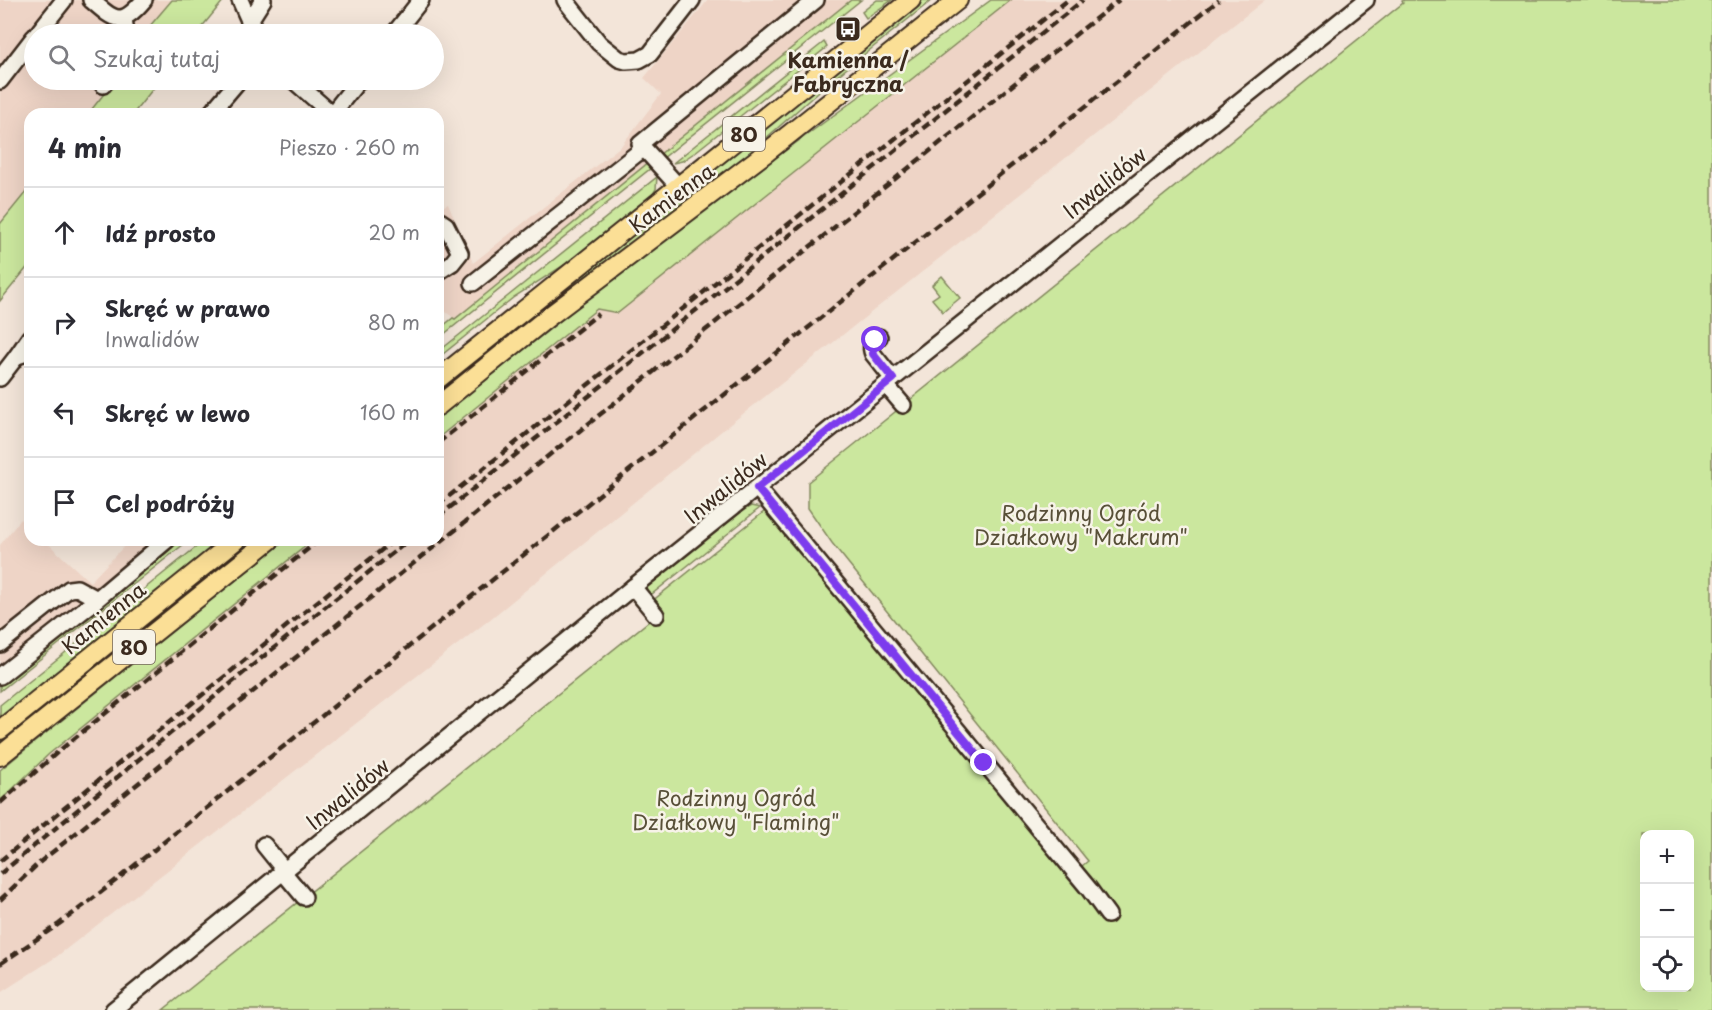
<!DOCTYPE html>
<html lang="pl">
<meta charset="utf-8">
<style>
body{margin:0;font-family:"Playpen Sans",sans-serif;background:#f2f2f3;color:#2b2b33}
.controls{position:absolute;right:18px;bottom:18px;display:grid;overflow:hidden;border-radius:12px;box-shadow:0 6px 24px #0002}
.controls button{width:54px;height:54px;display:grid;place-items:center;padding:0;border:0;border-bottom:2px solid #e1e1e2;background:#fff;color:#2b2b33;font:30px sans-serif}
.stop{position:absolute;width:18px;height:18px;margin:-14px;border:4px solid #7c3aed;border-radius:50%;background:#fff}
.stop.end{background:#7c3aed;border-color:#fff;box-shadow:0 2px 6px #0008}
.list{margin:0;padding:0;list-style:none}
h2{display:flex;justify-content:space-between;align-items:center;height:78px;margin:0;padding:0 24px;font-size:26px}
h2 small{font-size:20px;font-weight:400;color:#7c7c81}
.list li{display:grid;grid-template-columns:39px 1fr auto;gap:18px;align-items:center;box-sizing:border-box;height:90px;padding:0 24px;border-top:2px solid #e1e1e2}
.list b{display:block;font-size:22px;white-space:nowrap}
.list p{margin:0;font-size:20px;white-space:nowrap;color:#7c7c81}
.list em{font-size:20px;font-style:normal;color:#7c7c81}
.icon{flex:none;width:33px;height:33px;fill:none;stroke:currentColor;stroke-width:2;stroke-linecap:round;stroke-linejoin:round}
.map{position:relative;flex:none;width:1712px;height:1010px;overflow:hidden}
.search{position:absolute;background:#fff;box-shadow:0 6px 24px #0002;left:24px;top:24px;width:420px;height:66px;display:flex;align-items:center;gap:15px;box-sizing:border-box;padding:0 21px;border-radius:33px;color:#7c7c81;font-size:22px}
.panel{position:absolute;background:#fff;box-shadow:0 6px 24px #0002;left:24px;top:108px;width:420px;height:438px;border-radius:18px}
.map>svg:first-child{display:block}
.built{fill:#eed4c6}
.green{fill:#cbe79e;stroke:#83885e;stroke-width:1.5;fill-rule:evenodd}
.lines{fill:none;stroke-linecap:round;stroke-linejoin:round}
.minor-casing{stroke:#3b2a1e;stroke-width:20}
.major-casing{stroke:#3b2a1e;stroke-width:22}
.minor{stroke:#f7f3e8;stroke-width:15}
.major{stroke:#fbdf96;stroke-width:18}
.rail{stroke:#3b2a1e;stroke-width:4.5;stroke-dasharray:9 4.5;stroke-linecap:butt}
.route{stroke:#7c3aed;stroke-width:8}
.labels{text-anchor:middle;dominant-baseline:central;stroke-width:5;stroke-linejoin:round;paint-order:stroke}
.shield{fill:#f7f3e8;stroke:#73665b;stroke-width:1.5}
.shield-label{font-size:20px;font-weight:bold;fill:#3b2a1e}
.poi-label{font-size:21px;font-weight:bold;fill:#3b2a1e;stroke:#f7f3e8}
.street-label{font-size:21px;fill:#3b2a1e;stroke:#f7f3e8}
.park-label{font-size:21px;fill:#585038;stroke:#f7f3e8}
</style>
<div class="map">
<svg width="1712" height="1010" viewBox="0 0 1712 1010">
<rect width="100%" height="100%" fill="#f3e5d9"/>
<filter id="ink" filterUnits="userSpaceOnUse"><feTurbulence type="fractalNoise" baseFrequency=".0167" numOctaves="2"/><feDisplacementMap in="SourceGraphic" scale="12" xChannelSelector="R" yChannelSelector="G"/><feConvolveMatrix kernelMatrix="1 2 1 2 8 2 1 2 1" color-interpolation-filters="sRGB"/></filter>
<g filter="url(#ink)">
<g class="built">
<path d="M0 0H172L143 34H34V80H115L88 114H30V187L0 224Z"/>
<path d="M708 0H851L455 319 438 306V209L448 204 473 263 621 146 661 94 644 78Z"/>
<path d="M1011 0H1265L724 429 489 620 56 957 0 993V801L49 754 314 540H438V439L597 309 618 313Z"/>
<path d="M21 519 30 528V540H44L90 582 130 540H181L0 684V545Z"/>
</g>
<g class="green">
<path d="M172 0H224L196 34H143Z"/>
<path d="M851 0H861L663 158 659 155Z"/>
<path d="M877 0H892L866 18 862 12Z"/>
<path d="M923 0H932L826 85 736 165 438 397V390Z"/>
<path d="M991 0H1011L618 313 597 309 438 438V418L647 252Z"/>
<path d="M1404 0H1712V1010H163L659 613 651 602 765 511 1070 876 1088 861 832 543 808 508V482L1403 3 1402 1ZM1644 834H1690V988H1644Z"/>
<path d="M824 42 827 47 694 153 682 161 673 163Z"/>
<path d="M115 80H160L133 114H88Z"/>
<path d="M648 163 651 168 438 339V330L453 318 455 319Z"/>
<path d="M657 177 656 189 650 199 572 260 514 297 438 358V352Z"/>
<path d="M30 187V264L0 301V224Z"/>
<path d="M942 276 960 298 943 312 932 299 939 294 932 285Z"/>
<path d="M751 506 760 508 647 598 644 590 645 589 740 512Z"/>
<path d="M181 540H189L0 691V684Z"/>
<path d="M205 540H225L0 721V705Z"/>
<path d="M251 540H259L0 748V742Z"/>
<path d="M286 540H313L49 754 0 801V770Z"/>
</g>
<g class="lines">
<g class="minor-casing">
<g id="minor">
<path d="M91 0C115 21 121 27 144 0"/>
<path d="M240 0 255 34"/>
<path d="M565 0 599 43 619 59 626 61 639 60 650 54 692 0"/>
<path d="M124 18 126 34"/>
<path d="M249 22 263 0"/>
<path d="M37 34 64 0"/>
<path d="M394 34 421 0"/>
<path d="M293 80 332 114"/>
<path d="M0 81 34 37"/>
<path d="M103 85 107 80"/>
<path d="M210 114 239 80"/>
<path d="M332 114 359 80"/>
<path d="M678 186 640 144 816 0"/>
<path d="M438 222 440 221 446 225 460 253 452 263 438 272"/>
<path d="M473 283 644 148"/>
<path d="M879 337C872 342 870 347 873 354L893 379"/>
<path d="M17 356 30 337"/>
<path d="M0 378 17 356 30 352"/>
<path d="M886 385 903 405"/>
<path d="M757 488 1089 889 1108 915"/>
<path d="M633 587 656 615"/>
<path d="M0 644 69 589 77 588 97 599"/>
<path d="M0 676 90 605 167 540"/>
<path d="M264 845 285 871"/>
<path d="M283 872 304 897"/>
<path d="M113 1010 633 587 1366 0"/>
</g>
</g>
<g class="major-casing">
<g id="major">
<path d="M438 379 911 0"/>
<path d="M438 406 547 318 767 152 958 0"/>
<path d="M0 730 236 540"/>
<path d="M0 756 270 540"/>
</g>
</g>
<use href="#minor" class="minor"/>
<use href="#major" class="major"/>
<g class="rail">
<path d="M438 443 598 314"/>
<path d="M438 505 1068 0"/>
<path d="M438 517 1083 0"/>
<path d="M0 803 59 751 319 540"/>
<path d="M0 861 257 650 394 540"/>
<path d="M0 874 264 656 409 540"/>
<path d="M0 900 40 862 96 817 1119 0"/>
<path d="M0 964 59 924 95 897 1219 0"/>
</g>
</g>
</g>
<g class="lines" filter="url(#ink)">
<path class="route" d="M875 340 872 346 873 354 893 379 757 488 984 763"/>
</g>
<defs>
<g id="bus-square" transform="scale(1.35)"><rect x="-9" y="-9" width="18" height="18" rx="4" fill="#3b2a1e" stroke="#f7f3e8"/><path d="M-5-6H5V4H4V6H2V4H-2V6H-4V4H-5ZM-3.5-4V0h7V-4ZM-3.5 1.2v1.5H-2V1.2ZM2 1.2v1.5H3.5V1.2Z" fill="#fff"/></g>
</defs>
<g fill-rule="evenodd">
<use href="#bus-square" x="848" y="29"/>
</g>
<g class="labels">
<g class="shield">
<rect x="723" y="117" width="42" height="34" rx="4.5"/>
<rect x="113" y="630" width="42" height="34" rx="4.5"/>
</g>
<g class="shield-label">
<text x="744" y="134">80</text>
<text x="134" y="647">80</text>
</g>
<g class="poi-label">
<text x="848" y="59">Kamienna /<tspan x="848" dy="24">Fabryczna</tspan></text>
</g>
<g class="street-label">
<text transform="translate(1104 182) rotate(-39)">Inwalidów</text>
<text transform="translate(671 197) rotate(-37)">Kamienna</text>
<text transform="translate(725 487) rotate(-39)">Inwalidów</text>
<text transform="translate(103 617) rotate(-39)">Kamienna</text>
<text transform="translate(347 793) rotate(-39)">Inwalidów</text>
</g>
<g class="park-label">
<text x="1081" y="512">Rodzinny Ogród<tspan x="1081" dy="24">Działkowy "Makrum"</tspan></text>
<text x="736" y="797">Rodzinny Ogród<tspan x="736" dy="24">Działkowy "Flaming"</tspan></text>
</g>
</g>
</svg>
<div class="controls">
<button>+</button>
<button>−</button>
<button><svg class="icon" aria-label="locate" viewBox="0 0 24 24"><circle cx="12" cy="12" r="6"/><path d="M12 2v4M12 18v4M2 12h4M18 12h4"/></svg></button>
</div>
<div class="stop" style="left:875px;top:340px"></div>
<div class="stop end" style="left:984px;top:763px"></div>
<div class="search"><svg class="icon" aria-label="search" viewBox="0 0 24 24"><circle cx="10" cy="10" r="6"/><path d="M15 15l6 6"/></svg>Szukaj tutaj</div>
<section class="panel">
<h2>4 min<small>Pieszo · 260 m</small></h2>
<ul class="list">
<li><svg class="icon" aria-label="ahead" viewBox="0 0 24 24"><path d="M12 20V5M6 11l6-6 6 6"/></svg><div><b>Idź prosto</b></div><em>20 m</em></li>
<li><svg class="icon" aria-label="right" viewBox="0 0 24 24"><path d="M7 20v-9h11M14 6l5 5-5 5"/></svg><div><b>Skręć w prawo</b><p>Inwalidów</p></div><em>80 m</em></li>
<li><svg class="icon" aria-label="left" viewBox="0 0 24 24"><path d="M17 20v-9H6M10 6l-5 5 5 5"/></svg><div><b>Skręć w lewo</b></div><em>160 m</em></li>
<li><svg class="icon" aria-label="arrive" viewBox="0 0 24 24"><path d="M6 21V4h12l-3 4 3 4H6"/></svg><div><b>Cel podróży</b></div></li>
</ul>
</section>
</div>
